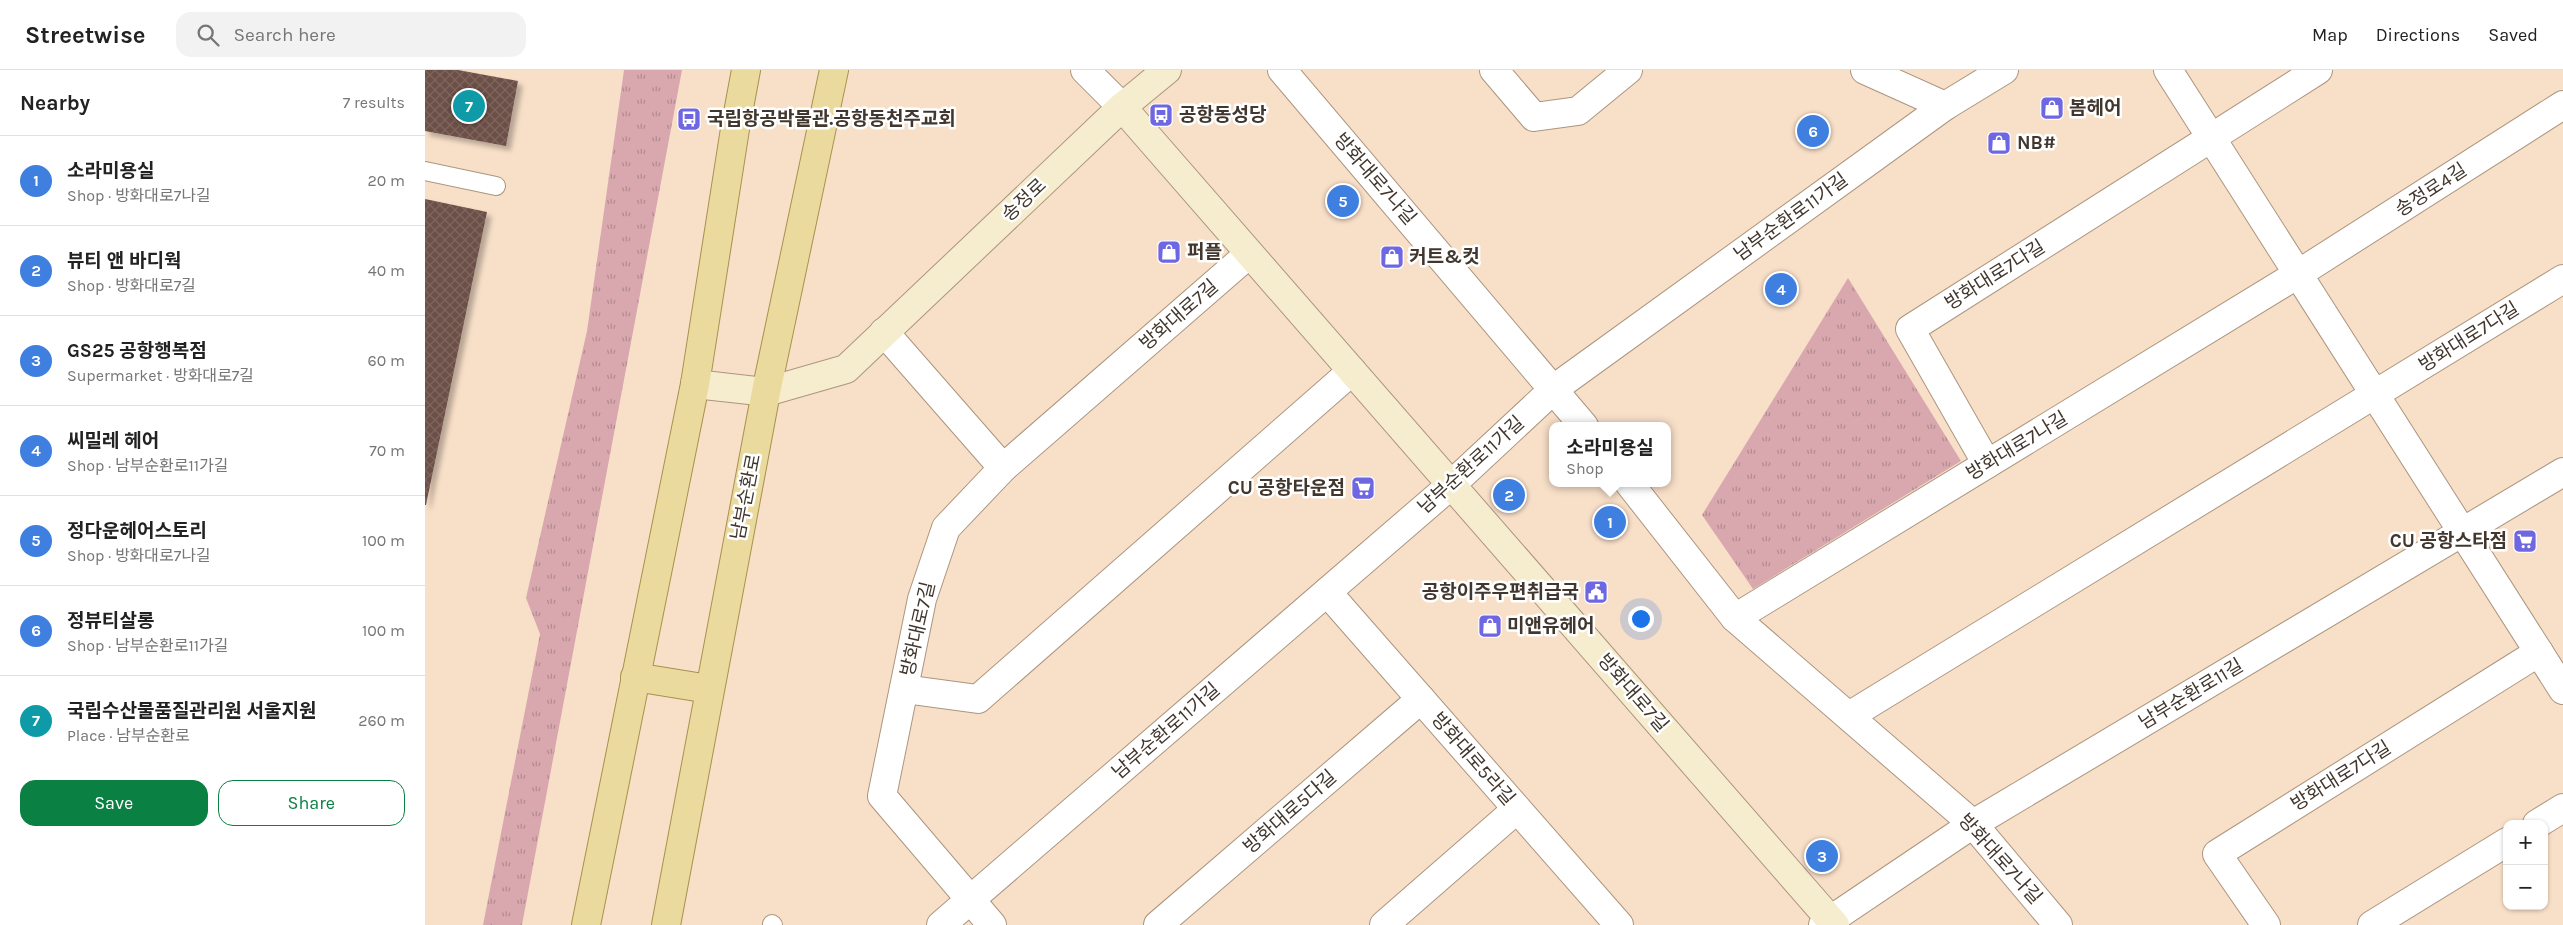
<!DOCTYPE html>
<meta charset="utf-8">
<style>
body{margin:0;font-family:Karla,"Noto Sans KR",sans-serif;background:#f2f2f2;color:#222}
.controls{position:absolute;right:15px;bottom:15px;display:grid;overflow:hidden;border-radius:10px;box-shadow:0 1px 4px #0004}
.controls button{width:45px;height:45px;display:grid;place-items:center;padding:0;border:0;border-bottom:1px solid #e0e0e0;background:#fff;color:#222;font:25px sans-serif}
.you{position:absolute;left:1215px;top:548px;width:18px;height:18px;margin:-12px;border:4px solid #fff;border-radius:50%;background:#1a73e8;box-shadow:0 0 0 8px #1a73e833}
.badge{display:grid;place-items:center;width:32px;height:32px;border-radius:50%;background:#0b8043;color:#fff;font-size:16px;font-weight:700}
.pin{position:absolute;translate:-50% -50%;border:2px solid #fff;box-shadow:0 1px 5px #0006}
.popup{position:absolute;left:1124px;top:352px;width:122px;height:65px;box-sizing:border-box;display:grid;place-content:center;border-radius:10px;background:#fff;filter:drop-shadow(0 1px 4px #0005);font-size:16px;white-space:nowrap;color:#767676}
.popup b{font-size:19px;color:#222}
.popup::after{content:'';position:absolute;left:50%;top:100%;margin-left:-10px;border:10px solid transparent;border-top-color:#fff}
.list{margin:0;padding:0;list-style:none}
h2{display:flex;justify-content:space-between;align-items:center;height:65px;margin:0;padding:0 20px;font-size:21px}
h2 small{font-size:16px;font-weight:400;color:#767676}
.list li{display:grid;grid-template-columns:32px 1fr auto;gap:15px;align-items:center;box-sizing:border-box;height:90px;padding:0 20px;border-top:1px solid #e0e0e0}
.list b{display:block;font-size:19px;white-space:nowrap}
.list p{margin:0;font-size:16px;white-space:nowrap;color:#767676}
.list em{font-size:16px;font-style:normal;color:#767676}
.actions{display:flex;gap:10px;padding:15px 20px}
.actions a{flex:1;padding:11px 0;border:1px solid #0b8043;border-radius:15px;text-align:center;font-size:18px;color:#0b8043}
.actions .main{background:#0b8043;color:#fff}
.icon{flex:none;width:28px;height:28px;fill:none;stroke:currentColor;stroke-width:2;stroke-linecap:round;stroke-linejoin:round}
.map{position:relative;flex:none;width:2138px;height:855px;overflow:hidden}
header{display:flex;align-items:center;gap:30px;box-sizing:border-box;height:70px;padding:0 25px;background:#fff;border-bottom:1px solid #e0e0e0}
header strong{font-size:24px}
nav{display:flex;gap:28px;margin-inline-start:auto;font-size:18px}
.search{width:350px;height:45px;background:#f2f2f2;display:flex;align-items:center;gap:12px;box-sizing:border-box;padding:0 18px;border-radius:15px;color:#767676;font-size:19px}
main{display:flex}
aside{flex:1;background:#fff}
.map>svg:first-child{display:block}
.grass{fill:url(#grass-tufts)}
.building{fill:url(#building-cross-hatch);filter:url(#shadow)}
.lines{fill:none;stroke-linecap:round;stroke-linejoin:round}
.lane-casing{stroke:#ac957f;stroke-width:20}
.street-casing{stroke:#ac957f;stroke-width:30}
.secondary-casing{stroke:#ac957f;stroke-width:30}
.primary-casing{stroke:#a7914d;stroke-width:30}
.lane{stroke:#fff;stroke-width:18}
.street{stroke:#fff;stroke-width:28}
.secondary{stroke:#f5edce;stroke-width:28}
.primary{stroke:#ebda9e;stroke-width:28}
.labels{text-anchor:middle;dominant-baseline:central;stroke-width:5;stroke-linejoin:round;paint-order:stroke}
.poi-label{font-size:19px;font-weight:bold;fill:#41372e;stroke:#fff;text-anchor:start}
.street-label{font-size:19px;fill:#41372e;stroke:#fff}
</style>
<header>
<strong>Streetwise</strong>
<div class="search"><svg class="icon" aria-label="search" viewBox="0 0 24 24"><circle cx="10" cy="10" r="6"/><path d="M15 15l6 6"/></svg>Search here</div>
<nav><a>Map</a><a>Directions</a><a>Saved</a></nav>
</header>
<main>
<aside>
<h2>Nearby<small>7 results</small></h2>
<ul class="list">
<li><span class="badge" style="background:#3f7fe0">1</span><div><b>소라미용실</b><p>Shop · 방화대로7나길</p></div><em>20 m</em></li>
<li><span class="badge" style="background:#3f7fe0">2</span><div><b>뷰티 앤 바디웍</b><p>Shop · 방화대로7길</p></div><em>40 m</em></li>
<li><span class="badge" style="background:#3f7fe0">3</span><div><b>GS25 공항행복점</b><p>Supermarket · 방화대로7길</p></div><em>60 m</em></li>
<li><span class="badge" style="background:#3f7fe0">4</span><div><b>씨밀레 헤어</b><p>Shop · 남부순환로11가길</p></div><em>70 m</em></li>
<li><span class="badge" style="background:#3f7fe0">5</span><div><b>정다운헤어스토리</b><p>Shop · 방화대로7나길</p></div><em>100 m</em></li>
<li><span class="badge" style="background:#3f7fe0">6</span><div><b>정뷰티살롱</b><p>Shop · 남부순환로11가길</p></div><em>100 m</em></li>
<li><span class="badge" style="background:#0f9aa8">7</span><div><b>국립수산물품질관리원 서울지원</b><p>Place · 남부순환로</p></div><em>260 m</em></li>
</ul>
<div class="actions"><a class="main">Save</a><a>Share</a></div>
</aside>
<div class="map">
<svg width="2138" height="855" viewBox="0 0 2138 855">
<defs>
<pattern id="grass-tufts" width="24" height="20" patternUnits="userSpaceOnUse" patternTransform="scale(1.25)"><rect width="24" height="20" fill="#d9a8af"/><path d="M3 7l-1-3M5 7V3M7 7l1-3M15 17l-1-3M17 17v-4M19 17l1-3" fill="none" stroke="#b28a8f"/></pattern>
<pattern id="building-cross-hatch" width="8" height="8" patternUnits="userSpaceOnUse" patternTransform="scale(1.25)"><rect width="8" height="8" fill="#6c4f47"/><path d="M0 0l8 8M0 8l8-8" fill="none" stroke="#7e665f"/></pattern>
<filter id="shadow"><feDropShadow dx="4.5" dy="4.5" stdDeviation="2.5" flood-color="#0004"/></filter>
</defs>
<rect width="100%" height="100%" fill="#f8dfc8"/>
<g class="grass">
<path d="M199 0H257L97 855H58L115 564 101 528 162 261Z"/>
<path d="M1423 208 1536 391 1328 519 1277 445Z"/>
</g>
<g class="building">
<path d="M0 0H33L93 11 81 76 0 61Z"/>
<path d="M0 129 62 142 1 435H0Z"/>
</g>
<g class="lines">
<g class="lane-casing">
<g id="lane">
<path d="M0 101 71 116"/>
<path d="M347 854 348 855"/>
</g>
</g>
<g class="street-casing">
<g id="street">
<path d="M660 0 697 37"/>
<path d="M857 0 1159 356"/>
<path d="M1069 0 1109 47 1153 41 1203 0"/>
<path d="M1440 0 1520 36"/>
<path d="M1743 0 2138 620"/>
<path d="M459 262 578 398"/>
<path d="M1562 394 1485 259 1893 0"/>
<path d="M1204 413 1310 548 1548 754 1633 855"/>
<path d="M902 522 1194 855"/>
<path d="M1310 548 1873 204 2138 35"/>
<path d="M479 619 553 629 927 301"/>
<path d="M1424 646 2138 209"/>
<path d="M2112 754 2138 738"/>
<path d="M516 855 1026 415 1130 318 1520 36 1579 0"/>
<path d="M567 855 457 726 497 529 521 458 578 398 824 184"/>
<path d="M733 855 996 629"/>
<path d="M959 855 1092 739"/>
<path d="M1398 855 1548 754 2138 402"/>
<path d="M1841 855 1792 784 2114 582"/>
<path d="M1947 855 2082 772"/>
</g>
</g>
<g class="secondary-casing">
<g id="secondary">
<path d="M697 37 1410 855"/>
<path d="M270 314 341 322 421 299 697 37 742 0"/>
</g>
</g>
<g class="primary-casing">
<g id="primary">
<path d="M210 607 284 619"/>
<path d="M161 855 270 314 310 59 321 0"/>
<path d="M241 855 341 322 409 0"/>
</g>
</g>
<use href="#lane" class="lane"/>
<use href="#street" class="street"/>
<use href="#secondary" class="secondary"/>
<use href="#primary" class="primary"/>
</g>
<defs>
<g id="shop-square" transform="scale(1.25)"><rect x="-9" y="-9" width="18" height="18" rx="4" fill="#6f67e1" stroke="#fff"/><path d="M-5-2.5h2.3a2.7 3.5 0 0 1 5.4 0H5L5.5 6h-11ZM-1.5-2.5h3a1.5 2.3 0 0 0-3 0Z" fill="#fff"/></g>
<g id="bus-square" transform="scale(1.25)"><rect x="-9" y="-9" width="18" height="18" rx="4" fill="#6f67e1" stroke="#fff"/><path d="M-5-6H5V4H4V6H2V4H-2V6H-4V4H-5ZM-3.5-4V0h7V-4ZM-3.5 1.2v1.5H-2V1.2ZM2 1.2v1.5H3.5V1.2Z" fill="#fff"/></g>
<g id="supermarket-square" transform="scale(1.25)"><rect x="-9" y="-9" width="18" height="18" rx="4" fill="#6f67e1" stroke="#fff"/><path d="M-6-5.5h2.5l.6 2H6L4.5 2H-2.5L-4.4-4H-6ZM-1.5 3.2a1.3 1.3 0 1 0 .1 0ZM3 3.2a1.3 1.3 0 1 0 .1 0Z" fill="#fff"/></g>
<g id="civic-square" transform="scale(1.25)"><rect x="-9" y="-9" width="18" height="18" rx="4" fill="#6f67e1" stroke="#fff"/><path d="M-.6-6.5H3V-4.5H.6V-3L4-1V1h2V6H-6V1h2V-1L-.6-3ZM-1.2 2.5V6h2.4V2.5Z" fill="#fff"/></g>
</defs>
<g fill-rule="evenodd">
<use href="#shop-square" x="1627" y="38"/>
<use href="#bus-square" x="736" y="45"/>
<use href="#bus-square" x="264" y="49"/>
<use href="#shop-square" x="1574" y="73"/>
<use href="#shop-square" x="744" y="182"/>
<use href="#shop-square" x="967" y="187"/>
<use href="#supermarket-square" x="938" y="418"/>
<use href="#supermarket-square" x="2100" y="471"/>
<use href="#civic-square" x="1171" y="522"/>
<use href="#shop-square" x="1065" y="556"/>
</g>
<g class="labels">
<g class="poi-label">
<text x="1644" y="38">봄헤어</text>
<text x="754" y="45">공항동성당</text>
<text x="282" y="49">국립항공박물관.공항동천주교회</text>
<text x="1592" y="73">NB#</text>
<text x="762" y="182">퍼플</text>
<text x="984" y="187">커트&amp;컷</text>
<text x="920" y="418" text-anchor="end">CU 공항타운점</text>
<text x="2082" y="471" text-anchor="end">CU 공항스타점</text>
<text x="1154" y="522" text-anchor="end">공항이주우편취급국</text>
<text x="1082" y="556">미앤유헤어</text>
</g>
<g class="street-label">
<text transform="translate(950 109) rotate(49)">방화대로7나길</text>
<text transform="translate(2006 120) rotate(-33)">송정로4길</text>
<text transform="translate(599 130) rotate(-43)">송정로</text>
<text transform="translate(1366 147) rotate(-36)">남부순환로11가길</text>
<text transform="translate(1570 205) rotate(-32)">방화대로7다길</text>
<text transform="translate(754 245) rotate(-41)">방화대로7길</text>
<text transform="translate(2044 267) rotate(-32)">방화대로7다길</text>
<text transform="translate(1592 376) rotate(-31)">방화대로7나길</text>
<text transform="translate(1046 395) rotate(-42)">남부순환로11가길</text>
<text transform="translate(321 427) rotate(-79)">남부순환로</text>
<text transform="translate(493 559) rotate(-77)">방화대로7길</text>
<text transform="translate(1208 623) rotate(49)">방화대로7길</text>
<text transform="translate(1766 624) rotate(-31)">남부순환로11길</text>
<text transform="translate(741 661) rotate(-41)">남부순환로11가길</text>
<text transform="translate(1048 689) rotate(49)">방화대로5라길</text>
<text transform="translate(1916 706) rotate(-32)">방화대로7다길</text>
<text transform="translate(865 742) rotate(-41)">방화대로5다길</text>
<text transform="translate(1575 789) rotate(48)">방화대로7나길</text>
</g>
</g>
</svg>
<div class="controls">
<button>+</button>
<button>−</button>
</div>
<div class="you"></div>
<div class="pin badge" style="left:1185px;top:452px;background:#3f7fe0">1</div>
<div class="popup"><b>소라미용실</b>Shop</div>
<div class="pin badge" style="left:1084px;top:425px;background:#3f7fe0">2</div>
<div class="pin badge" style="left:1397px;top:786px;background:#3f7fe0">3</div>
<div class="pin badge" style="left:1356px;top:219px;background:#3f7fe0">4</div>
<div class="pin badge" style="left:918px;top:131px;background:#3f7fe0">5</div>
<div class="pin badge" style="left:1388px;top:61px;background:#3f7fe0">6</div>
<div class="pin badge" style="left:44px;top:36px;background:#0f9aa8">7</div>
</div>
</main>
